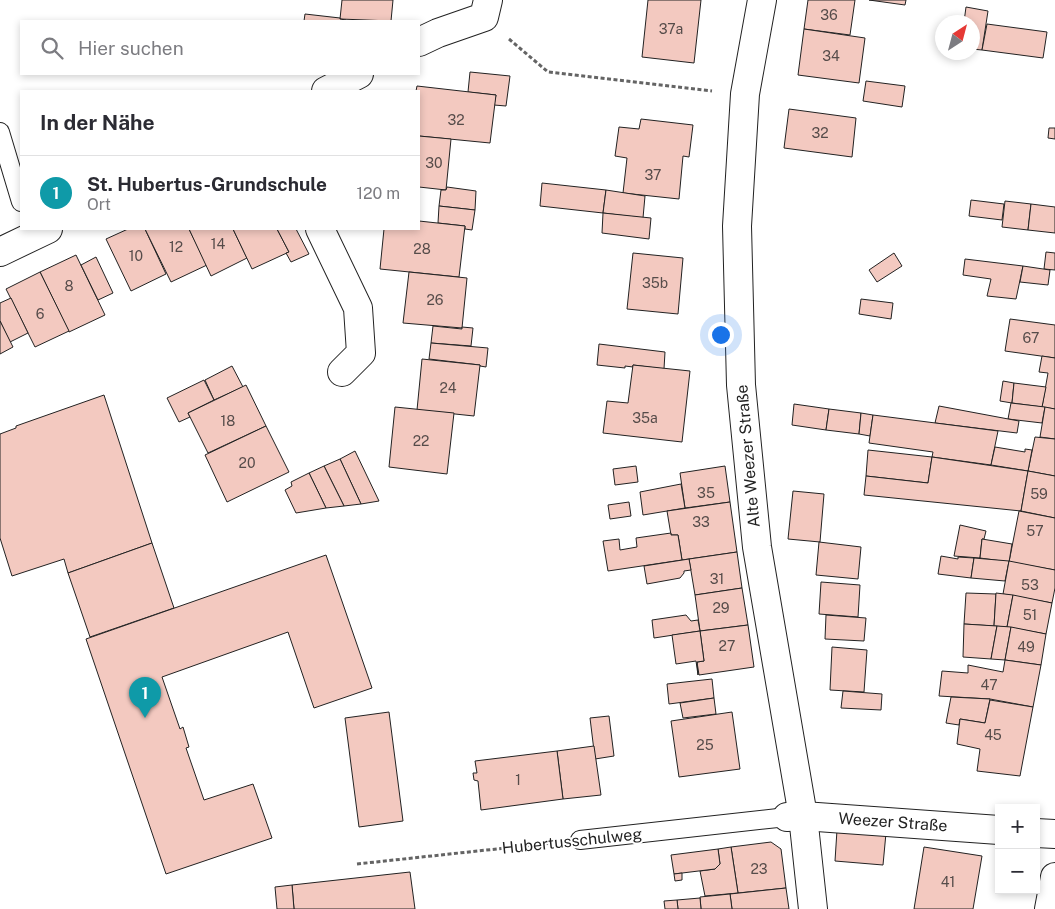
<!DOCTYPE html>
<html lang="de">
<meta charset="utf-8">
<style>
body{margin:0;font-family:"Public Sans",sans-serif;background:#f2f2f3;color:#2b2b33}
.controls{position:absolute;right:15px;bottom:15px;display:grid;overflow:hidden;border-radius:0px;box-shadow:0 2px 8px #0003}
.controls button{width:45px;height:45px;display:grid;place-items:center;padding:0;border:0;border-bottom:1px solid #e1e1e2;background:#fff;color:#2b2b33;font:25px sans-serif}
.compass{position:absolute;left:935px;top:15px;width:45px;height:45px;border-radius:50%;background:#fff;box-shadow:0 2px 8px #0003;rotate:36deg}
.you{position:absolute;left:720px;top:334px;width:18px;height:18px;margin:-12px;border:4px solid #fff;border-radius:50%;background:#1a73e8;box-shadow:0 0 0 8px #1a73e833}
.badge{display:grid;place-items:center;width:32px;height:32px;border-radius:50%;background:#0f766e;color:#fff;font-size:16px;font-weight:700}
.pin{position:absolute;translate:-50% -41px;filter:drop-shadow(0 1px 2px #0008)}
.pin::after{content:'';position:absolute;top:26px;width:18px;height:15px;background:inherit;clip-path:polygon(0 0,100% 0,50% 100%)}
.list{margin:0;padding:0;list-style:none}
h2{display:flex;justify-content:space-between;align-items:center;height:65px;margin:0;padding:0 20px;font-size:21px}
h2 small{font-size:16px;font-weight:400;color:#7c7c81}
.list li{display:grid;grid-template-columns:32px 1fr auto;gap:15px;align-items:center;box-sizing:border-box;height:75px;padding:0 20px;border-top:1px solid #e1e1e2}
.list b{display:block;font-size:19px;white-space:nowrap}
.list p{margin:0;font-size:16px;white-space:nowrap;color:#7c7c81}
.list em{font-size:16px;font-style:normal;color:#7c7c81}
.icon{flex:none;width:28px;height:28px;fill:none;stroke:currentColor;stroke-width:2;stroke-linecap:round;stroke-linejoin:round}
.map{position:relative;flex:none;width:1055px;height:909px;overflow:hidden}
.search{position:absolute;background:#fff;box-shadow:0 2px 8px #0003;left:20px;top:20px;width:400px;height:55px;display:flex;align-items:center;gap:12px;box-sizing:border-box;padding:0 18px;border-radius:0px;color:#7c7c81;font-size:19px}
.panel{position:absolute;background:#fff;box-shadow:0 2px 8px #0003;left:20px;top:90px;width:400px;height:140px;border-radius:0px}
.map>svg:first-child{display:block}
.building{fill:#f3c9c0;stroke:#222}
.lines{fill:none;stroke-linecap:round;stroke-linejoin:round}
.lane-casing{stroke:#222;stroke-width:20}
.street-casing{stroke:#222;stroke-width:30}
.path{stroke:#646464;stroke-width:3;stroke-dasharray:4 2.5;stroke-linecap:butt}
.lane{stroke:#fff;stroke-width:18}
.street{stroke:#fff;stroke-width:28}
.labels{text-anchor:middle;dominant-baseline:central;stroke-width:4;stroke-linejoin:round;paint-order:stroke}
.number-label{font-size:14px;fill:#564c4a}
.street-label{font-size:16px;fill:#222;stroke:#fff}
</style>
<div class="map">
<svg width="1055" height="909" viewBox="0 0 1055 909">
<rect width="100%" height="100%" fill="#fff"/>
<g class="building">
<path d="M342 0H393L391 21 340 19Z"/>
<path d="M648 0H701L694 63 642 57Z"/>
<path d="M808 0H855L850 35 804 29Z"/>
<path d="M869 0H906L905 5Z"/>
<path d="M966 7 988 11 982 50 972 49V22H964Z"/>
<path d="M305 14 340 18V19L346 20V21H304Z"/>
<path d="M987 24 1047 32 1043 58 982 50Z"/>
<path d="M804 29 865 38 859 83 798 75Z"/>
<path d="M470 72 510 76 506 106 494 105 496 95 468 92Z"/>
<path d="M866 81 905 86 902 107 863 101Z"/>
<path d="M417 86 496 95 490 143 419 136V91H416Z"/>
<path d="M789 109 856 118 852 157 784 148Z"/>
<path d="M641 119 693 125 689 157 683 156 679 199 623 193 627 158 615 156 619 127 639 129Z"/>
<path d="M1049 128H1055V139L1048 138Z"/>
<path d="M419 136 451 139 446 190 419 187Z"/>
<path d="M542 183 606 190 603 213 540 206Z"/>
<path d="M447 187 476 191 475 210 439 206 441 190H446Z"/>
<path d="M606 190 645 196 643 218 603 213Z"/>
<path d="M971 200 1004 204 1002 220 969 216Z"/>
<path d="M1005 201 1031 204 1028 230 1002 227Z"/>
<path d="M1031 204 1055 207V233L1028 230Z"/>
<path d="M439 206 475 210 472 230 465 229V226L438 223Z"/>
<path d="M603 213 651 218 649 239 602 233Z"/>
<path d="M419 221 465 226 459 277 380 269 384 229H419Z"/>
<path d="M128 229H145L166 274 131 291 106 239Z"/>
<path d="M145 229H189L207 265 171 282Z"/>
<path d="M189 229H233L247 258 211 276Z"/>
<path d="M233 229H277L289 252 252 269Z"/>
<path d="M277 229H296L309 254 291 262 286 253 289 252Z"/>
<path d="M1046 252 1055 253V270L1044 269Z"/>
<path d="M633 253 683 258 678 314 627 309Z"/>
<path d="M894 253 902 266 877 282 869 270Z"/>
<path d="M76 255 105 315 69 332 40 272Z"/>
<path d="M96 257 113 293 98 300 81 265Z"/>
<path d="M965 259 1023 266 1016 299 987 296 991 279 963 275Z"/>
<path d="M1023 266 1050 270 1048 285 1020 282Z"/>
<path d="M40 272 69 331 35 347 6 289Z"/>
<path d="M409 272 467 278 462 328 403 323Z"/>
<path d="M11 298 28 333 10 342 0 321V303Z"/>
<path d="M861 299 893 303 891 319 859 314Z"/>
<path d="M1010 319 1055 325V358L1005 351Z"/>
<path d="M0 321 13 347 0 354Z"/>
<path d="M433 326 462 329V327L473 328 471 346 431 343Z"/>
<path d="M431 343 488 348 486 367 480 366V365L429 359Z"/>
<path d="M599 344 665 352 664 369 633 365V367L625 366V368L597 365Z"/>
<path d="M1042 356 1055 358V409L1042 407 1048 373 1039 372Z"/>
<path d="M422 359 480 365 474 416 417 410Z"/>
<path d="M633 365 690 371 682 442 603 433 607 401 628 403Z"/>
<path d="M232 366 243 387 214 400 205 380Z"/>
<path d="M204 380 214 400 188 413 190 417 179 422 167 398Z"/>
<path d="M1003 381 1014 383 1012 403 1000 401Z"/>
<path d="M1014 383 1046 387 1042 407 1012 403Z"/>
<path d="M246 385 266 426 208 453 188 413Z"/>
<path d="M104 395 152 543 68 573 64 559 12 576 0 538V434L16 428V426Z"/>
<path d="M1011 403 1045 407 1042 423 1008 419Z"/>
<path d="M794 404 829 409 826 430 792 425Z"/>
<path d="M939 406 1019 421 1017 433 935 423Z"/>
<path d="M395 407 454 413 447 474 389 467Z"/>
<path d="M1045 407 1055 409V439L1040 437Z"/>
<path d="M829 409 861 413 859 434 826 430Z"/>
<path d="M861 413 873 415 870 436 859 434Z"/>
<path d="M873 415 998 431 991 465 932 457 933 452 869 443Z"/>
<path d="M266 426 289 472 227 502 205 455Z"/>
<path d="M1035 437 1055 439V476L1028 471Z"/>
<path d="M995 447 1025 452V449L1032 450 1028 471 991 465Z"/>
<path d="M868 450 932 457 928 483 866 476Z"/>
<path d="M355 451 379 501 361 504 340 459Z"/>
<path d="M932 457 1028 471 1021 511 864 495 866 476 928 483Z"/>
<path d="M340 459 361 504 344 506 324 466Z"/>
<path d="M324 466 344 506 326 508 309 473Z"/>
<path d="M636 466 638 482 615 485 613 469Z"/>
<path d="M725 466 730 502 685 508 680 473Z"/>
<path d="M1028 471 1055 476V518L1021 511Z"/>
<path d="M309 473 326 508 296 513 285 490 292 486 291 482Z"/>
<path d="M681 484 685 508 643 515 640 492Z"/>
<path d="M793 491 824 494 820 542 788 539Z"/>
<path d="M629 502 631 516 610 519 608 505Z"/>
<path d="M730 502 737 552 682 560 678 535H671L667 511Z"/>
<path d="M1019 511 1055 518V570L1009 562Z"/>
<path d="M960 525 986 531 984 539H982L980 558 954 556Z"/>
<path d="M671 533V535H678L682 560 608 571 603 541 619 539 620 550 637 547 636 538Z"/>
<path d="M982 539 1012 544 1009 562 980 558Z"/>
<path d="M819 542 861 547 858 579 816 575Z"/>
<path d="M152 543 174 608 90 637 68 573Z"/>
<path d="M737 552 742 588 695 595 689 559Z"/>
<path d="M326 555 372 688 314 708 288 632 162 677 180 729 183 727 189 747 186 748 204 800 253 784 272 838 166 874 86 639Z"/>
<path d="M941 556 958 559V557L974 558 971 578 938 574Z"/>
<path d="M974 558 1009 561 1005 581 971 578Z"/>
<path d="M689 559 691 570 684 571V573L680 578 647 584 644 566Z"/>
<path d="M1009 561 1055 570V588L1052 603 1003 594Z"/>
<path d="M821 582 860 585 858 617 819 614Z"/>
<path d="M742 588 748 625 700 631 695 595Z"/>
<path d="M966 593 996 594 994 626 964 624Z"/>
<path d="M996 593 1013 595 1007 627 994 626Z"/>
<path d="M1013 595 1052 603 1046 634 1007 627Z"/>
<path d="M686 615 691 621 698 620 700 631 654 638 652 620Z"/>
<path d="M826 615 866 618 864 641 825 639Z"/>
<path d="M964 624 997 626 991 659 963 657Z"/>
<path d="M748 625 754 667 699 675 697 662 704 661 700 631Z"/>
<path d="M997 626 1011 627 1005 660 991 659Z"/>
<path d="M1011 627 1046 634 1041 665 1005 660Z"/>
<path d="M700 631 704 661 697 662 698 675 696 661 676 664 672 635Z"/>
<path d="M832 647 867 650 864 692 830 690Z"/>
<path d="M1005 660 1041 665 1033 707 990 699 939 696 942 671 968 673V665L1003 672Z"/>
<path d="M712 679 714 698 669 704 667 684Z"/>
<path d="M843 691 882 694 881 710 841 708Z"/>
<path d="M951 697 990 699 985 723 960 719 959 725 946 723Z"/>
<path d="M714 698 716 714 683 718 680 703Z"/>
<path d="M990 700 1033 707 1020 776 977 771 980 749 957 744 960 719 985 723Z"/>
<path d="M389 712 403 821 359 827 345 718Z"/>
<path d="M732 712 740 769 679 777 671 721Z"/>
<path d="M609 716 614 756 595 759 590 718Z"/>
<path d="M594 746 601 795 563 799 557 751Z"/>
<path d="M557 751 563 799 481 810 478 781 474 780 473 773H477L475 761Z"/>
<path d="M837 830 886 833 883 865 835 861Z"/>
<path d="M771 842 781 849 786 888 738 893 731 847Z"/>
<path d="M731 847 738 893 705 896 700 871 715 869 720 864 718 849Z"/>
<path d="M924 847 982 856 973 909H914Z"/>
<path d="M718 849 720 864 715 869 674 874 671 855Z"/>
<path d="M410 872 415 909H294L292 885Z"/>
<path d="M682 873V880L675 881 674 874Z"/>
<path d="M292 885 294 909H277L275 887Z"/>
<path d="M786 888 789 909H732L730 894Z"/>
<path d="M730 894 732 909H701L700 897Z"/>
<path d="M700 898 701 909H678L677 900Z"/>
<path d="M677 900 678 909H665L664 901Z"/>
</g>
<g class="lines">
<g class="lane-casing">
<g id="lane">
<path d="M0 132 21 202"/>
<path d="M580 840 787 817"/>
</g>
</g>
<g class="street-casing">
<g id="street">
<path d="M762 0 745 94 737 226 741 385 757 547 803 816 813 909"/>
<path d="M419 42 438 33 484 17 488 0"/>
<path d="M326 91 359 74"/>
<path d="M320 229 358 308 361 353 342 372"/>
<path d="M0 252 48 229"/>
<path d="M787 817 803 816 999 830"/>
<path d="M1036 833 1055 834"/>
<path d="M1049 909 1055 877"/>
</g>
</g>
<g class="path">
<path d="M509 39 548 72 712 91"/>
<path d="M357 864 552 843"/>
</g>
<use href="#lane" class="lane"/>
<use href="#street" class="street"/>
</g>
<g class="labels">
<g class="number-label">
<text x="829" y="15">36</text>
<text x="671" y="29">37a</text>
<text x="831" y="56">34</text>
<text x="456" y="120">32</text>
<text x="820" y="133">32</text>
<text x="434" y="163">30</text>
<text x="653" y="175">37</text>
<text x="218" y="244">14</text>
<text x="176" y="247">12</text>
<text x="422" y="249">28</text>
<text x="136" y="256">10</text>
<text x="655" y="283">35b</text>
<text x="69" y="286">8</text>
<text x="435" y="300">26</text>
<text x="40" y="314">6</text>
<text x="1031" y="338">67</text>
<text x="448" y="388">24</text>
<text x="645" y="418">35a</text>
<text x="228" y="421">18</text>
<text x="421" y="441">22</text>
<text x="247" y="463">20</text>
<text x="706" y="493">35</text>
<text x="1039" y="494">59</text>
<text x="701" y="522">33</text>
<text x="1035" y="531">57</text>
<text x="717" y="579">31</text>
<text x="1030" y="585">53</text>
<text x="721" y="608">29</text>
<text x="1030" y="615">51</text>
<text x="727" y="646">27</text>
<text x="1026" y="647">49</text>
<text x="989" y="685">47</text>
<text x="993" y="735">45</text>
<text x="705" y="745">25</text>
<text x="518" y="780">1</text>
<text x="759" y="869">23</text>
<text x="948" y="882">41</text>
</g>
<g class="street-label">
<text transform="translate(748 456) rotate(-95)">Alte Weezer Straße</text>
<text transform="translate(893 822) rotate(4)">Weezer Straße</text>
<text transform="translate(572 841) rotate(-6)">Hubertusschulweg</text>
</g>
</g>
</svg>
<div class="controls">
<button>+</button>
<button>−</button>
</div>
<svg class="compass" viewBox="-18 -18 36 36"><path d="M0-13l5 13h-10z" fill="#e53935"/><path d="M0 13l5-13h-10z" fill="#7c7c81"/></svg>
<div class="you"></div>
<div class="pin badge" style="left:145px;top:718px;background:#0f9aa8">1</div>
<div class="search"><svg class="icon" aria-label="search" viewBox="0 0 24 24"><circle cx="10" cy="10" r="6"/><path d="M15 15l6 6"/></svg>Hier suchen</div>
<section class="panel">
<h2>In der Nähe<small></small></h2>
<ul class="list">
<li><span class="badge" style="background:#0f9aa8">1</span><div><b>St. Hubertus-Grundschule</b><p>Ort</p></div><em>120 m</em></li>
</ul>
</section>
</div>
